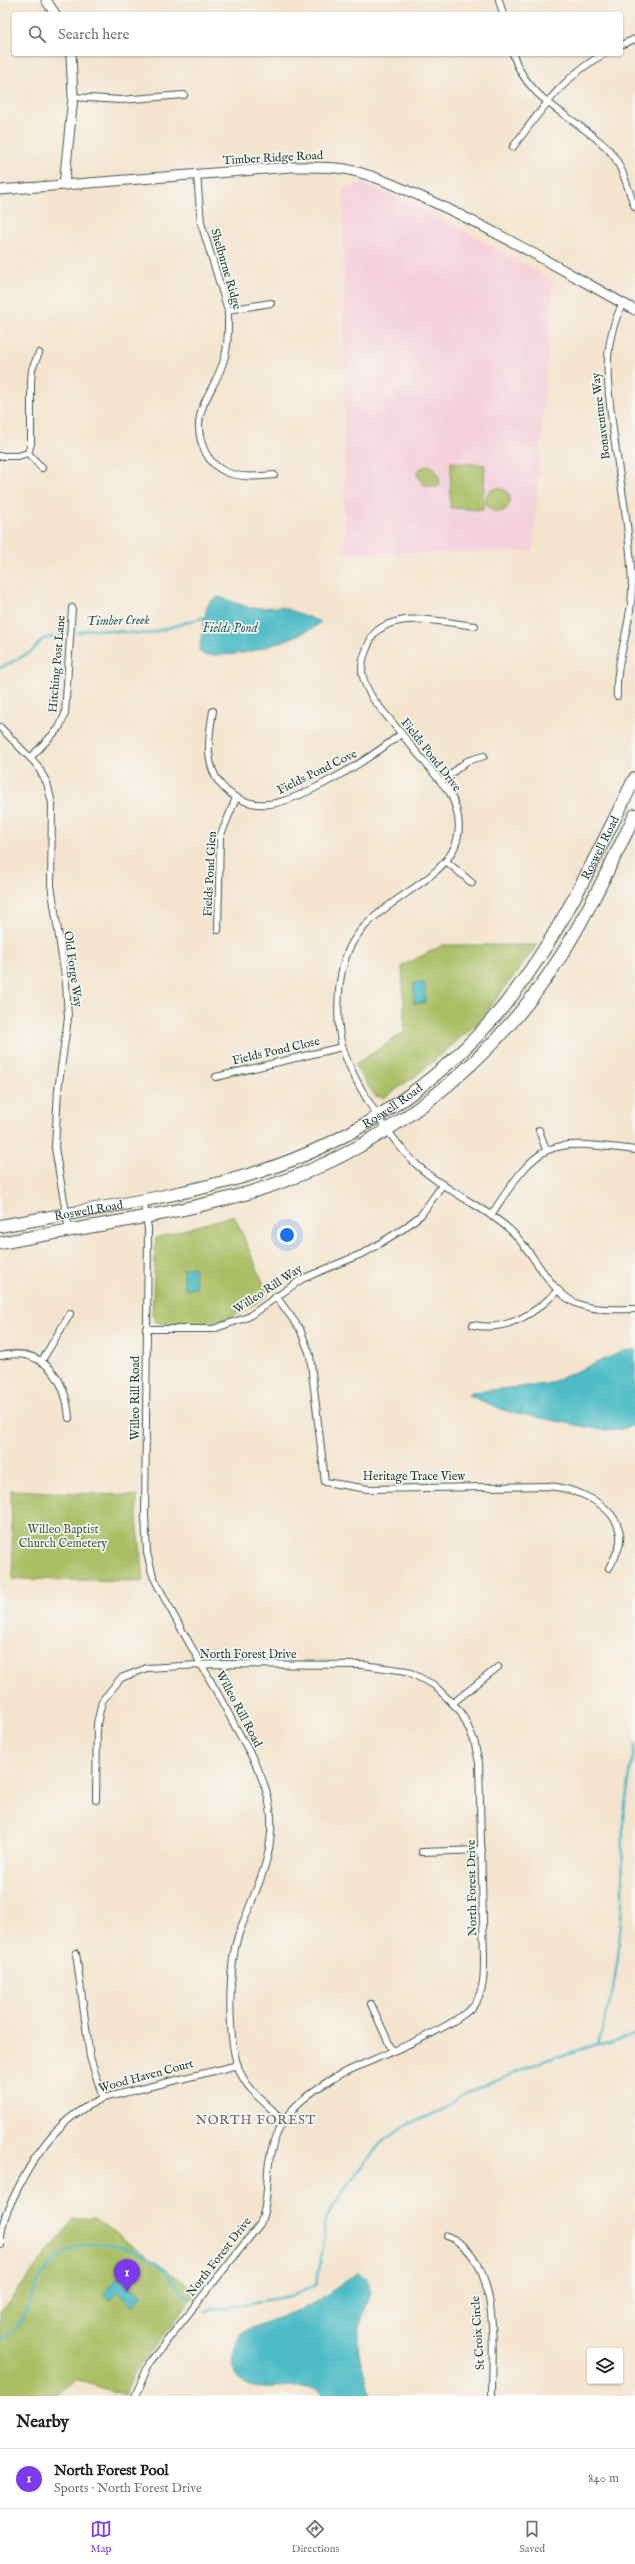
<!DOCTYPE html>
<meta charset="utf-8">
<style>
body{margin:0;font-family:"IM FELL English",serif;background:#f6f6f6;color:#202124}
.controls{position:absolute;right:12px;bottom:12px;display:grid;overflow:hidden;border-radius:4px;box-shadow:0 1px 3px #0004}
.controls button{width:36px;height:36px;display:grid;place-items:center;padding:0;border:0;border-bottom:1px solid #e0e0e0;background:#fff;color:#202124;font:20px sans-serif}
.you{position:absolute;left:287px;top:1235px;width:14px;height:14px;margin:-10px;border:3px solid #fff;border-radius:50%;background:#1a73e8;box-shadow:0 0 0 6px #1a73e833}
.badge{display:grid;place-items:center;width:26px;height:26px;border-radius:50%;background:#7c3aed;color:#fff;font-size:13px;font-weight:700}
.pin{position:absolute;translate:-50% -33px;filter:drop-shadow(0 1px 2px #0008)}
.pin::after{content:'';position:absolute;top:21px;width:14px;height:12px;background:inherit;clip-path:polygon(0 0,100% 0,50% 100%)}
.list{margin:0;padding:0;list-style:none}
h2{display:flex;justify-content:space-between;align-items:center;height:52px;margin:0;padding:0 16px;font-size:17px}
h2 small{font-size:13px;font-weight:400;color:#757577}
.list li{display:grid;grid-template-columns:26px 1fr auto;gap:12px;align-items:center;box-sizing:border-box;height:60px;padding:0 16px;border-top:1px solid #e0e0e0}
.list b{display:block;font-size:15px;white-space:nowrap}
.list p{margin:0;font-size:13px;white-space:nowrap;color:#757577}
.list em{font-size:13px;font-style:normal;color:#757577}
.icon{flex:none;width:22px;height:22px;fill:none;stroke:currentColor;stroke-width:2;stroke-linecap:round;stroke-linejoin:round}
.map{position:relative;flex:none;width:635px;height:2396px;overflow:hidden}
.search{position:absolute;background:#fff;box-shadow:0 1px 3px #0004;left:12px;right:12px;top:12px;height:44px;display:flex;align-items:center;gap:10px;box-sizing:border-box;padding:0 14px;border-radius:4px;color:#757577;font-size:15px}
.sheet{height:112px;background:#fff}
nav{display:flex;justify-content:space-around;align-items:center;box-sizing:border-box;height:56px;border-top:1px solid #e0e0e0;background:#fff;font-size:11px;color:#757577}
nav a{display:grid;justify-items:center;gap:2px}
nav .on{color:#7c3aed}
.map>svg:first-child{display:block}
.built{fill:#f5cfda}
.green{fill:#aabe63;stroke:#647e4c}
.water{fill:#4ebcc6;stroke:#367c7d}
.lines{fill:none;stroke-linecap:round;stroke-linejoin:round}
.stream{stroke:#4ebcc6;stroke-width:2.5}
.street-casing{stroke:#3f564b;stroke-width:8}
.secondary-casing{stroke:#3f564b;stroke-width:11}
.highway-casing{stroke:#3f564b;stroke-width:14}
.street{stroke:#fff;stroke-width:6}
.secondary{stroke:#fff;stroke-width:9}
.highway{stroke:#fff;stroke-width:12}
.labels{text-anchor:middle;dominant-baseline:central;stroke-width:3.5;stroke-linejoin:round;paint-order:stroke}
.street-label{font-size:12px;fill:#1f3d34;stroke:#f6f6f2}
.park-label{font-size:12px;fill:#425d40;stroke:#f6f6f2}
.water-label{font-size:13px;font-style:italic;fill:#2b5d58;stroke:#f6f6f2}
.neighbourhood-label{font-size:13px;letter-spacing:1px;fill:#626466;stroke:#f6f6f2}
</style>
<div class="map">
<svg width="635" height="2396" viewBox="0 0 635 2396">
<rect width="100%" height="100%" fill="#f6f6f2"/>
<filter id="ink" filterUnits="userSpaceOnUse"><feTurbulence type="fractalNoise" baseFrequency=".025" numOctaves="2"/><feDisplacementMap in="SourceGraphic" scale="8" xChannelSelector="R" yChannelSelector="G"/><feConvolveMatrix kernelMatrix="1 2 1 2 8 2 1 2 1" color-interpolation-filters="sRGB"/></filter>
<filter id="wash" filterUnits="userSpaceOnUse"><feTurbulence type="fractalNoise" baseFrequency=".012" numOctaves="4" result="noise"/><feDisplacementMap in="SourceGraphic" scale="16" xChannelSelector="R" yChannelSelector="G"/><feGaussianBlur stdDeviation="0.9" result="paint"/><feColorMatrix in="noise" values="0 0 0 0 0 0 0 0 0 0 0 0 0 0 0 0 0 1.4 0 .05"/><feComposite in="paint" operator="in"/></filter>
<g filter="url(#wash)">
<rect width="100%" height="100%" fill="#f4e4cd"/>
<path class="built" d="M365 183 455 225 553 281 533 551 345 554 343 188Z"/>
<g class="green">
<path d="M451 462 485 465 483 510 450 508Z"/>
<path d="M428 465C436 469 441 475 439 485L436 488 424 485 417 475 418 470Z"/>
<circle cx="498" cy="500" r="12"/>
<path d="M443 945H537L478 1023 418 1074 384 1098 375 1096 354 1065 405 1032 402 966Z"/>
<path d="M234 1215 268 1294C239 1317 219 1325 181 1324 173 1324 164 1325 156 1322L152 1314 156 1238Z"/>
<path d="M11 1490 137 1496V1519L144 1581 13 1579Z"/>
<path d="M95 2218 197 2292 133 2375 125 2395 74 2379 56 2396H0V2313L73 2220Z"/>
</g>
<g class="water">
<path d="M219 597 250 608 282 607 321 622C313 632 257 651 243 653 230 655 216 655 203 655L199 650 207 607 211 601Z"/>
<rect x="414" y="983" width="11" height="20"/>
<path d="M194 1267 196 1288 185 1289 183 1268Z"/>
<path d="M635 1350V1425L622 1429 604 1430 586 1427 506 1411 468 1395 472 1392 547 1384 624 1351Z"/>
<path d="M359 2272C380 2285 364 2309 359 2327 357 2332 358 2340 358 2345 359 2362 367 2380 371 2396H323C321 2392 317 2387 311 2387 286 2385 247 2396 235 2375 231 2361 235 2345 241 2332L312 2305Z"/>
<path d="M118 2277 142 2296 132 2307 117 2292 110 2299 103 2293Z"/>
</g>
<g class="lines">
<g class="stream">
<path d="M77 633 91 629 147 634 205 617"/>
<path d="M0 668 31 652 43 639 62 635"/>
<path d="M598 2044 612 1995 618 1957 622 1907 623 1818 635 1744"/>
<path d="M206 2311 295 2295 317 2283 325 2235V2220L345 2188 384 2139 406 2125 441 2111 461 2096 543 2061 598 2044H611L635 2033"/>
<path d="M0 2341C27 2325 28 2298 43 2274 70 2231 127 2238 160 2267 171 2276 180 2289 189 2299"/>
</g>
</g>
</g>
<g filter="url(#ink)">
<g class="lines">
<g class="street-casing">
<g id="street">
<path d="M499 0 503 14"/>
<path d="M621 45 635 39"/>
<path d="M513 54C527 101 576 117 608 149 623 165 627 188 635 207"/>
<path d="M73 97 120 100 184 95"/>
<path d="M513 147C540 112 564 75 604 54"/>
<path d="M197 175 201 223 228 310C228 325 229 341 225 356 221 374 210 389 203 406 193 431 203 466 232 474 246 478 260 476 274 475"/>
<path d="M228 310 271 303"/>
<path d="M28 453 42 468"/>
<path d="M0 456H18L28 453 31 444V382L32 369 39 353"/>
<path d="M475 626C447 623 403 611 378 630 372 634 370 641 367 648 358 668 362 681 373 699L450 793C485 864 409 883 370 921 358 932 348 947 344 963 337 985 336 1028 343 1049 354 1084 395 1148 424 1171 450 1193 482 1206 508 1228 533 1249 548 1292 578 1304 595 1311 617 1309 635 1309"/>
<path d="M617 696C615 660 632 625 632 588 631 538 621 486 614 437 608 390 600 347 623 303"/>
<path d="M213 711C208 739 203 770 227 791 257 816 289 801 319 786 351 770 373 756 401 734"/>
<path d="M0 727 37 765 47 783 52 803 51 885 66 983 68 1018 58 1090 55 1148 69 1230"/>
<path d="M31 757 59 728 65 714 72 608"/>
<path d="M441 782 467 761 484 756"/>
<path d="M446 861 472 883"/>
<path d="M218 930 220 837 236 798"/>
<path d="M216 1077 342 1047"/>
<path d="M539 1130 546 1150"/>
<path d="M143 1199 148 1228 145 1516 147 1553 153 1576C179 1628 210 1677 236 1728 250 1753 266 1779 270 1808 277 1853 254 1893 239 1933 228 1964 226 2046 242 2076 251 2093 269 2106 283 2120"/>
<path d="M491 1215C541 1139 546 1139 635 1150"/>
<path d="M276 1296 300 1329 310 1355 325 1482 368 1489 548 1486C574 1488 615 1503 620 1534 622 1546 614 1558 609 1568"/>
<path d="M473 1325C507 1332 535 1314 558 1290"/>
<path d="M146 1329H213L248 1317 302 1279 366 1252 403 1229 421 1215 443 1184"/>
<path d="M0 1356C44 1346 66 1379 69 1418"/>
<path d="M41 1362 70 1314"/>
<path d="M453 1703 498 1667"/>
<path d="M96 1800 97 1724 102 1701 121 1678 147 1668 216 1664 363 1665 407 1671 434 1685 461 1712 474 1740 479 1763 484 1958C484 1973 484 1989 476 2002 461 2027 369 2060 339 2075 297 2099 273 2120 268 2170 267 2188 267 2207 260 2224L150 2362 135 2396"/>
<path d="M422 1852 482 1850"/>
<path d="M76 1953 90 2057 103 2098"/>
<path d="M371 2004 392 2050"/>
<path d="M447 2236C502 2257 492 2348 492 2396"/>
<path d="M1 2245C0 2223 8 2209 17 2190 38 2149 60 2117 103 2098L238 2065"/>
</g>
</g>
<g class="secondary-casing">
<g id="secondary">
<path d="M46 0 55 14"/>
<path d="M64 185 73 97 71 54"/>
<path d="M0 190 291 167C309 167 327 166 345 169 375 175 403 189 431 201 501 233 567 273 635 310"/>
</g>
</g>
<g class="highway-casing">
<g id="highway">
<path id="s1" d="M0 1226C84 1210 171 1199 252 1174 361 1141 463 1068 527 975 570 914 601 845 635 778"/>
<path d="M0 1243C82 1227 168 1216 248 1193 377 1155 489 1069 561 956 589 911 612 862 635 815"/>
</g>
</g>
<use href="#street" class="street"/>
<use href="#secondary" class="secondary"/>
<use href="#highway" class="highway"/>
</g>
</g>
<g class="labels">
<g class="street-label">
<text transform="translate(273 158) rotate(-3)">Timber Ridge Road</text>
<text transform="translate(226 269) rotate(74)">Shelburne Ridge</text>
<text transform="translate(601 416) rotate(-97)">Bonaventure Way</text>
<text transform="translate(57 664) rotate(-85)">Hitching Post Lane</text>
<text transform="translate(431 755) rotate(52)">Fields Pond Drive</text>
<text transform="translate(317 772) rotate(-26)">Fields Pond Cove</text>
<text stroke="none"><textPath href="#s1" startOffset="750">Roswell Road</textPath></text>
<text transform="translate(210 874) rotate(-87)">Fields Pond Glen</text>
<text transform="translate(73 969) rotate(82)">Old Forge Way</text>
<text transform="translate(276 1051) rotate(-13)">Fields Pond Close</text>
<text stroke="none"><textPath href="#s1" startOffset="414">Roswell Road</textPath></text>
<text stroke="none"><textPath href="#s1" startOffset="90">Roswell Road</textPath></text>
<text transform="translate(268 1289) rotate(-33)">Willeo Rill Way</text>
<text transform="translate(135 1398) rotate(-90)">Willeo Rill Road</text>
<text x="414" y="1476">Heritage Trace View</text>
<text x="248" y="1654">North Forest Drive</text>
<text transform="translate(239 1709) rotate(62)">Willeo Rill Road</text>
<text transform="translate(472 1888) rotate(-91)">North Forest Drive</text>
<text transform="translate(146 2076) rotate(-15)">Wood Haven Court</text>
<text transform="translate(219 2257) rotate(-52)">North Forest Drive</text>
<text transform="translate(478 2333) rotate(-94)">St Croix Circle</text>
</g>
<g class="park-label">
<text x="63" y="1529">Willeo Baptist<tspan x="63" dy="14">Church Cemetery</tspan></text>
</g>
<g class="water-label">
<text transform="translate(118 621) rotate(-1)">Timber Creek</text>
<text x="230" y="628">Fields Pond</text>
</g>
<g class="neighbourhood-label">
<text x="256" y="2120">NORTH FOREST</text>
</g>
</g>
</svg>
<div class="controls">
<button><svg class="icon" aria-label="layers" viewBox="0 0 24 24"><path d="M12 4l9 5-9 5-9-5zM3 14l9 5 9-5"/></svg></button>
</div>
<div class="you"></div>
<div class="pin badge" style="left:127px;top:2292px">1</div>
<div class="search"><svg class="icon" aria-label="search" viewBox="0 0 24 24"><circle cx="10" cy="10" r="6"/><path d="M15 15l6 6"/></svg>Search here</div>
</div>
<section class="sheet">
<h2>Nearby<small></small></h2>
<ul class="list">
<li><span class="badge">1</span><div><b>North Forest Pool</b><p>Sports · North Forest Drive</p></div><em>840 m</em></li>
</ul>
</section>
<nav>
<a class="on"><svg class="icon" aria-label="map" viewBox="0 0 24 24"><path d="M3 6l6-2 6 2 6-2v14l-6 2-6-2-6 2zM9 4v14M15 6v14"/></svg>Map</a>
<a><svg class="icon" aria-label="directions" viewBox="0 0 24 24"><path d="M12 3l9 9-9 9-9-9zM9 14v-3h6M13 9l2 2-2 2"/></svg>Directions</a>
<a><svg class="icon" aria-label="saved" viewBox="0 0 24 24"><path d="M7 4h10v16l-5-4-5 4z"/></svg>Saved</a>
</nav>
